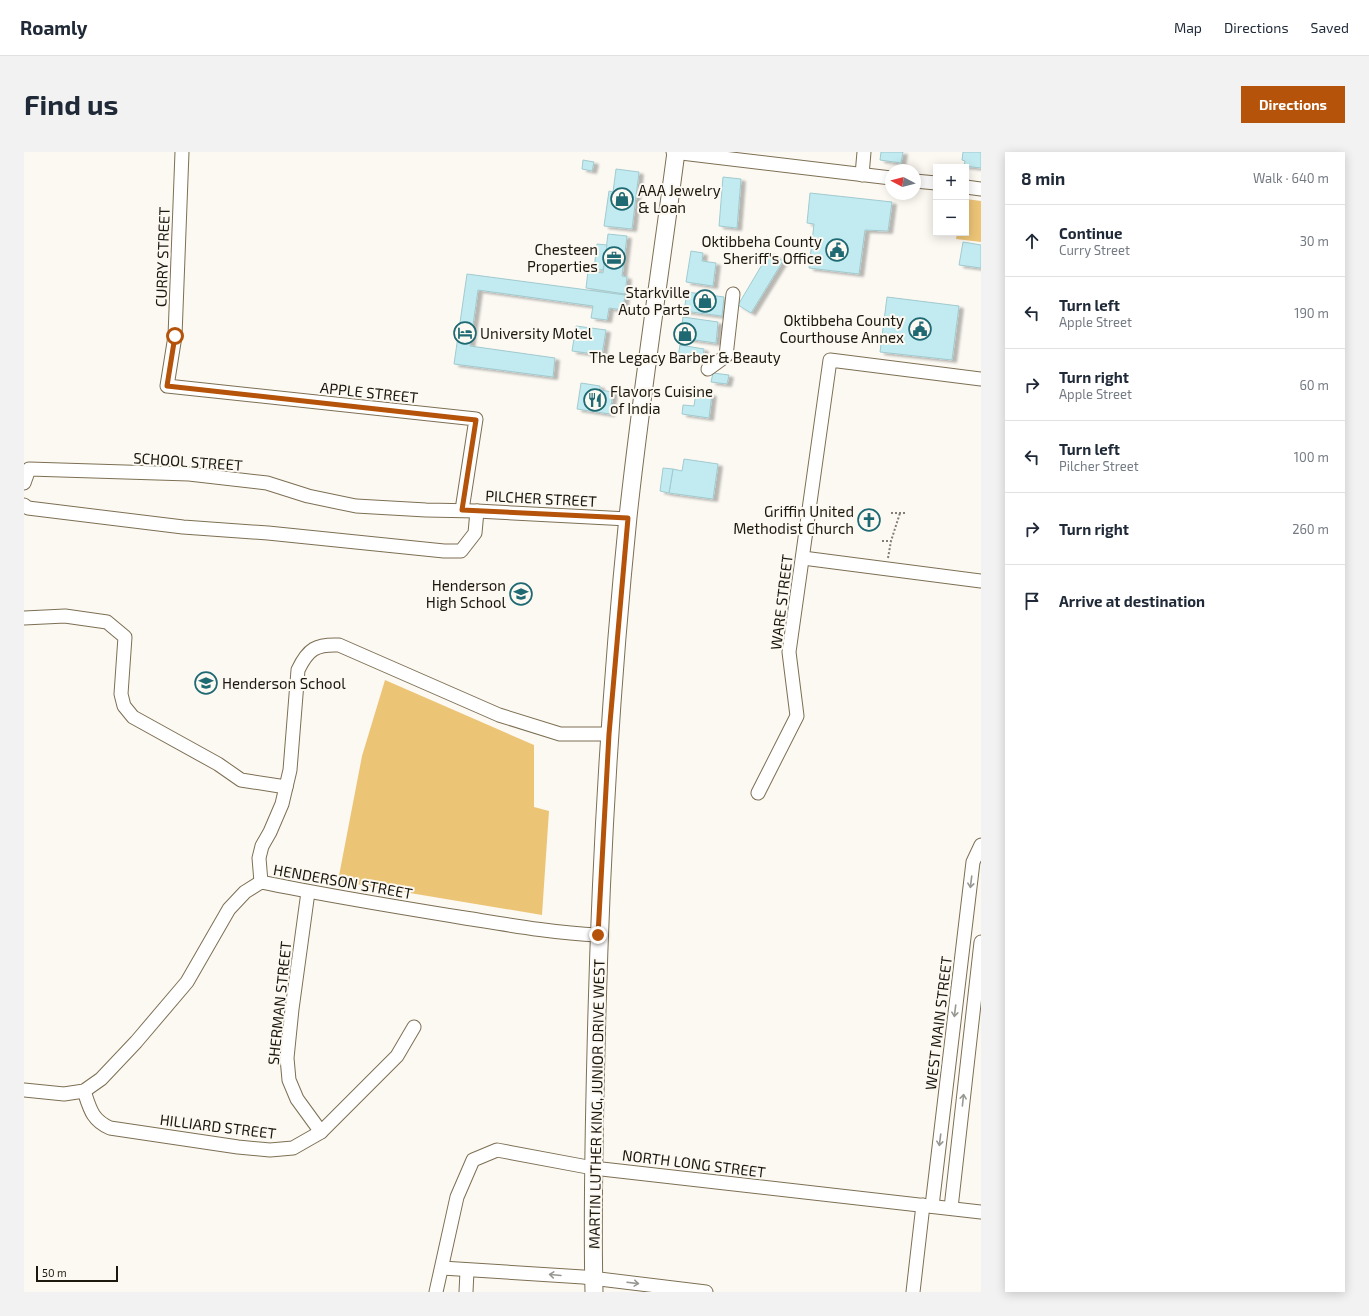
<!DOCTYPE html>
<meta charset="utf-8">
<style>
body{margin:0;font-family:"Exo 2",sans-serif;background:#f2f2f3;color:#1f2937}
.controls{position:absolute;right:12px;top:12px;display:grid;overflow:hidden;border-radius:0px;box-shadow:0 2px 10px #0003}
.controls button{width:36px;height:36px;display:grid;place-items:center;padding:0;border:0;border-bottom:1px solid #e0e1e3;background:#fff;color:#1f2937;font:20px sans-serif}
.compass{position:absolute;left:861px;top:12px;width:36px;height:36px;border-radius:50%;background:#fff;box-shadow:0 2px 10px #0003;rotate:277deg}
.scale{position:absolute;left:12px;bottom:10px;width:82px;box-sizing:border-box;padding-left:4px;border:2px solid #1d180d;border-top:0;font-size:11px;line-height:14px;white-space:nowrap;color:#1d180d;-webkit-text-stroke:3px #fcf9f3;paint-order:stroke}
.stop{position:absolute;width:12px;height:12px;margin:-9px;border:3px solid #b45309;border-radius:50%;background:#fff}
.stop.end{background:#b45309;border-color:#fff;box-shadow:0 1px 4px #0008}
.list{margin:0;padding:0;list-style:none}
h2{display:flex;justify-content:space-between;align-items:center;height:52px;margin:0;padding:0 16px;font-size:17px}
h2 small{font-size:13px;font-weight:400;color:#747a83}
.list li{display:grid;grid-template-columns:26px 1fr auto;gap:12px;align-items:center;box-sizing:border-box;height:72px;padding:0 16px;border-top:1px solid #e0e1e3}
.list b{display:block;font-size:15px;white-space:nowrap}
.list p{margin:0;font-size:13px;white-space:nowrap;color:#747a83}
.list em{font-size:13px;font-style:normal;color:#747a83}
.icon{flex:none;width:22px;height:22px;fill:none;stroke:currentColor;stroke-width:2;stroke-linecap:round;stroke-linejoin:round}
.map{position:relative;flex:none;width:957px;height:1140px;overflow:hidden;border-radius:0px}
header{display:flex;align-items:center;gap:24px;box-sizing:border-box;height:56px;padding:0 20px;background:#fff;border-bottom:1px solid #e0e1e3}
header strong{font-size:19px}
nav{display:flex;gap:22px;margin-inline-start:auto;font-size:14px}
.intro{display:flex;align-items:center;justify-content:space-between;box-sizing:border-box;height:96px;padding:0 24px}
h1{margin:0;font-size:28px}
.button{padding:10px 18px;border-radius:0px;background:#b45309;color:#fff;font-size:14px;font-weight:700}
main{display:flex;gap:24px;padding:0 24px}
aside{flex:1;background:#fff;border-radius:0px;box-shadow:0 2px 10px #0003}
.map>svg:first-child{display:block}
.green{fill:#ecc476}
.building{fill:#c1ebf0;stroke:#a1cacf;filter:url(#shadow)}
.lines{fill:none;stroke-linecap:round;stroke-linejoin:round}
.minor-casing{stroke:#7d6f53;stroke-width:15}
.major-casing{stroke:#7d6f53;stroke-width:19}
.path{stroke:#827e75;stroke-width:2;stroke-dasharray:2 2;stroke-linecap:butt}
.minor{stroke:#fff;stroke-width:13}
.major{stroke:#fff;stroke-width:17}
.oneway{stroke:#999792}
.route{stroke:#b45309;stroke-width:5}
.labels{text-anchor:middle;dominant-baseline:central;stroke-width:4;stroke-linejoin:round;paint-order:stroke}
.poi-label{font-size:15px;fill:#1d180d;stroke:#fcf9f3;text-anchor:end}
.street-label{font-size:15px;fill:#1d180d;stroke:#fcf9f3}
</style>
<header>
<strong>Roamly</strong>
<nav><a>Map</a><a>Directions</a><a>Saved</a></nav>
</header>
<div class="intro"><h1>Find us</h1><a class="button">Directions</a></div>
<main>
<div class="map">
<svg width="957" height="1140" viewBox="0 0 957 1140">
<defs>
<filter id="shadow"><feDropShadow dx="4.5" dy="2.5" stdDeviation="1" flood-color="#0004"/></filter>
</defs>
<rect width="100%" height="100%" fill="#fcf9f3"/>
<g class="green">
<path d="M942 47 957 49V90L932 87 933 81H942Z"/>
<path d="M361 528 510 593V655L525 659 518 763 314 729 338 604Z"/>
</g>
<g class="building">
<path d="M857 0H879L877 11 856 8Z"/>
<path d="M939 0H957V16L940 14 941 9 938 8Z"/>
<path d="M559 8 570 10 568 19 558 17Z"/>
<path d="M592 17 615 20 608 77 580 74 585 39 589 40Z"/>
<path d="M699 25 717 27 713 76 695 74Z"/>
<path d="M786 41 868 50 864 79 841 78 835 122 785 116 790 72 783 71Z"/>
<path d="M584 82 603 84 598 124 603 125 601 142 562 136 564 119 579 121Z"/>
<path d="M939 90 957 93V116L935 113Z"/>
<path d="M573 92 583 93 579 118 570 117Z"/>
<path d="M667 99 679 101 678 109 692 111 689 134 662 130Z"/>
<path d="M745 100 759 109 727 161 714 153 739 111 733 107 736 102 742 105Z"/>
<path d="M443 122 601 143 599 158 585 156 583 168 567 166 569 154 454 138 446 194 531 206 529 225 430 212Z"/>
<path d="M663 140 700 145 698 164 660 159Z"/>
<path d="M863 145 935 154 928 208 856 200Z"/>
<path d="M659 165 694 170 692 191 656 186Z"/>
<path d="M552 174 582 178 578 203 548 199Z"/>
<path d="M656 193 680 197 679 209 654 205Z"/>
<path d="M689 221 705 223 703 232 687 230Z"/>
<path d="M557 231 576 234V238L589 240 586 262 553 257Z"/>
<path d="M672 240 688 242 685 266 658 262 659 253 670 254Z"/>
<path d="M660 307 694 312 689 347 645 341 649 317 658 319Z"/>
<path d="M639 316 649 317 645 341 636 339Z"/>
</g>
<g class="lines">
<g class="minor-casing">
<g id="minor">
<path d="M158 0 151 184 143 234 452 267 438 358"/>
<path d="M649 0 867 26"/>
<path d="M838 23 840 0"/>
<path d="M891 29 912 31"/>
<path d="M942 35 957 37"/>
<path d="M684 217 702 204 709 142"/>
<path d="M0 331 5 317 165 322 243 331 284 344 332 354 402 358 453 359 604 367"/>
<path d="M0 353 4 356 159 375 244 381 420 399H437L451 381 453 359"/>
<path d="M779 406 957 429"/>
<path d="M0 466 41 464 83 470 101 485 97 542 100 554 109 565 194 612 217 628 262 635"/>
<path d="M734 641 773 564 765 500 806 208 957 227"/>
<path d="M237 730 235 706 238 694 246 680 258 652 266 618 274 518C284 497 292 492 315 493L475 563 536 582H585"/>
<path d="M284 740 268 857 263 906 265 928 273 947 297 980"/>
<path d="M0 938 40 942 60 939 77 927 112 890 163 830 205 757 221 740 237 730C305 744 373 755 441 766 485 773 530 781 574 783"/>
<path d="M60 939C66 957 68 968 86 976L214 995 246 998 269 996 297 980 373 904 390 875"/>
<path d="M908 1054 949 710 957 693"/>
<path d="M927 1056 957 790"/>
<path d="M418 1116 559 1125 682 1140"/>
<path d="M412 1140 433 1045 449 1008 473 998 569 1016 957 1060"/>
<path d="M442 1140 443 1119"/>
<path d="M889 1140 899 1053"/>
</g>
</g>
<g class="major-casing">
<path id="major" d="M570 1140C568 1060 570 979 572 899 576 720 586 542 604 365 617 243 636 122 652 0"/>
</g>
<g class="path">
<path d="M867 361H883"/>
<path d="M858 389H867"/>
<path d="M864 406 867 389 876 361"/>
</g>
<use href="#minor" class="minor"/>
<use href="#major" class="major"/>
</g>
<defs><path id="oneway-shaft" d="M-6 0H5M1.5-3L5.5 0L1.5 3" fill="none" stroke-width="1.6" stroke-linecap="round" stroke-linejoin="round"/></defs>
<g class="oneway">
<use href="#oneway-shaft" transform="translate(947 730) rotate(97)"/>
<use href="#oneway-shaft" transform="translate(931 859) rotate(97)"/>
<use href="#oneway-shaft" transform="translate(939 948) rotate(-84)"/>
<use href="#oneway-shaft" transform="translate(916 988) rotate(97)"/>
<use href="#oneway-shaft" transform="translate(531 1123) rotate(-175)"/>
<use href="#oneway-shaft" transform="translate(609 1131) rotate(7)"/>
</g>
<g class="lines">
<path class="route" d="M151 184 143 234 452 268 438 358 604 366 585 582 574 783"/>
</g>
<defs>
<g id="shop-ring" transform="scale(1.15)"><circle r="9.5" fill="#fcf9f3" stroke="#1e6972" stroke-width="1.5"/><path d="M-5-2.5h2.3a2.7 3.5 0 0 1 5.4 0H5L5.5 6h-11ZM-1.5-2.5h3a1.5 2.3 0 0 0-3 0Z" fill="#1e6972"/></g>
<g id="civic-ring" transform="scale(1.15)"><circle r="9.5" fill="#fcf9f3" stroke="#1e6972" stroke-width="1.5"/><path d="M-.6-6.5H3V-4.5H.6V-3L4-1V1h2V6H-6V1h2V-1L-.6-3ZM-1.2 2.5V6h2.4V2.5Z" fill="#1e6972"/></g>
<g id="office-ring" transform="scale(1.15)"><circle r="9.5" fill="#fcf9f3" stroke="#1e6972" stroke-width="1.5"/><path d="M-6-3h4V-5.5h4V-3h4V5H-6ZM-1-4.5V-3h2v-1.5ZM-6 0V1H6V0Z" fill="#1e6972"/></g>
<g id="hotel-ring" transform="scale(1.15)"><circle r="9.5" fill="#fcf9f3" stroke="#1e6972" stroke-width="1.5"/><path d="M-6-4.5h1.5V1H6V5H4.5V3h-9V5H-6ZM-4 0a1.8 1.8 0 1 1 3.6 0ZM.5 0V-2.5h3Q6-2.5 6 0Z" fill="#1e6972"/></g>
<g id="restaurant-ring" transform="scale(1.15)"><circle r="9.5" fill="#fcf9f3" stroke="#1e6972" stroke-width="1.5"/><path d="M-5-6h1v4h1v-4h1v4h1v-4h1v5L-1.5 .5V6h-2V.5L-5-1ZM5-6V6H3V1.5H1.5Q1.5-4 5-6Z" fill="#1e6972"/></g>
<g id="church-ring" transform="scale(1.15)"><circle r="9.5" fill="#fcf9f3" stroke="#1e6972" stroke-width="1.5"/><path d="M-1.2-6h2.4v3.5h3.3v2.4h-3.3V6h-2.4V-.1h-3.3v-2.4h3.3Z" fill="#1e6972"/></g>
<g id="school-ring" transform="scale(1.15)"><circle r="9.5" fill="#fcf9f3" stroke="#1e6972" stroke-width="1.5"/><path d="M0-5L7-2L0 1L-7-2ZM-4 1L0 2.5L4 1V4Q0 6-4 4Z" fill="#1e6972"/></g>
</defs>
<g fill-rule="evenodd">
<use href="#shop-ring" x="598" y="47"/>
<use href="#civic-ring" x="813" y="98"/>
<use href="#office-ring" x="590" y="106"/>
<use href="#shop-ring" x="681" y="149"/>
<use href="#civic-ring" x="896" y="177"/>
<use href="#hotel-ring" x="441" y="181"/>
<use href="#shop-ring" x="661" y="182"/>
<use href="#restaurant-ring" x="571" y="248"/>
<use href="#church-ring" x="845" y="368"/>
<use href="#school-ring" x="497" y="442"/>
<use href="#school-ring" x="182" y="531"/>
</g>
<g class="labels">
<g class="poi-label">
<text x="614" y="38" text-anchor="start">AAA Jewelry<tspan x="614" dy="17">&amp; Loan</tspan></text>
<text x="798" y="89">Oktibbeha County<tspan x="798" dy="17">Sheriff's Office</tspan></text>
<text x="574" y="97">Chesteen<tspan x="574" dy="17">Properties</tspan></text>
<text x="666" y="140">Starkville<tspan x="666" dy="17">Auto Parts</tspan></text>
<text x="880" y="168">Oktibbeha County<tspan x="880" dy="17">Courthouse Annex</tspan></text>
<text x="456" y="181" text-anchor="start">University Motel</text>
<text x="661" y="205" text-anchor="middle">The Legacy Barber &amp; Beauty</text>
<text x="586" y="239" text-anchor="start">Flavors Cuisine<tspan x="586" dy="17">of India</tspan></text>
<text x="830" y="359">Griffin United<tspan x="830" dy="17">Methodist Church</tspan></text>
<text x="482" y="433">Henderson<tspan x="482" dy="17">High School</tspan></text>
<text x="198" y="531" text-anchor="start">Henderson School</text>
</g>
<g class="street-label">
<text transform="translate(138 105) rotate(-88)">CURRY STREET</text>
<text transform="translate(345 240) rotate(6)">APPLE STREET</text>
<text transform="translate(164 309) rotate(4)">SCHOOL STREET</text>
<text transform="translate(517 346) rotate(3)">PILCHER STREET</text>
<text transform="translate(757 450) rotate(-83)">WARE STREET</text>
<text transform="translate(319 729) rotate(10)">HENDERSON STREET</text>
<text transform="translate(255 851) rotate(-84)">SHERMAN STREET</text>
<text transform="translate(914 871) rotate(-83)">WEST MAIN STREET</text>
<text transform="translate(572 952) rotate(-89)">MARTIN LUTHER KING, JUNIOR DRIVE WEST</text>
<text transform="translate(194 974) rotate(7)">HILLIARD STREET</text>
<text transform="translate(670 1011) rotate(7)">NORTH LONG STREET</text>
</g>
</g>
</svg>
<div class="controls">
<button>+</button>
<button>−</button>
</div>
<svg class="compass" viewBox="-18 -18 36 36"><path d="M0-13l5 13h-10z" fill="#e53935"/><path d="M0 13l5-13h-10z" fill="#747a83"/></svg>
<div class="scale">50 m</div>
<div class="stop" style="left:151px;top:184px"></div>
<div class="stop end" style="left:574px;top:783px"></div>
</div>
<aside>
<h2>8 min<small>Walk · 640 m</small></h2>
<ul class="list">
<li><svg class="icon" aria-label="ahead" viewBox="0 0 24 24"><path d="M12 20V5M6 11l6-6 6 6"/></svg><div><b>Continue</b><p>Curry Street</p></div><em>30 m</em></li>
<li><svg class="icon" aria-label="left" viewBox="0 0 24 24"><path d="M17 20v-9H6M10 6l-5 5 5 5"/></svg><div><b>Turn left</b><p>Apple Street</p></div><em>190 m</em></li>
<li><svg class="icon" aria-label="right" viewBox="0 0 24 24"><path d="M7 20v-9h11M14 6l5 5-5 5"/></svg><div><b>Turn right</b><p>Apple Street</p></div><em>60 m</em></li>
<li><svg class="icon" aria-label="left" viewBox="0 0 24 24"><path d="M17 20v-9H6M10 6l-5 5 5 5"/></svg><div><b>Turn left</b><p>Pilcher Street</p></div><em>100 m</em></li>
<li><svg class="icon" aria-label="right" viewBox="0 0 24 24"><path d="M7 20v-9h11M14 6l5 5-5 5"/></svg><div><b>Turn right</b></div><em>260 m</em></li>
<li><svg class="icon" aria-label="arrive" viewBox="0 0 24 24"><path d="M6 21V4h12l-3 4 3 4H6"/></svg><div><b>Arrive at destination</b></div></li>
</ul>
</aside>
</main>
